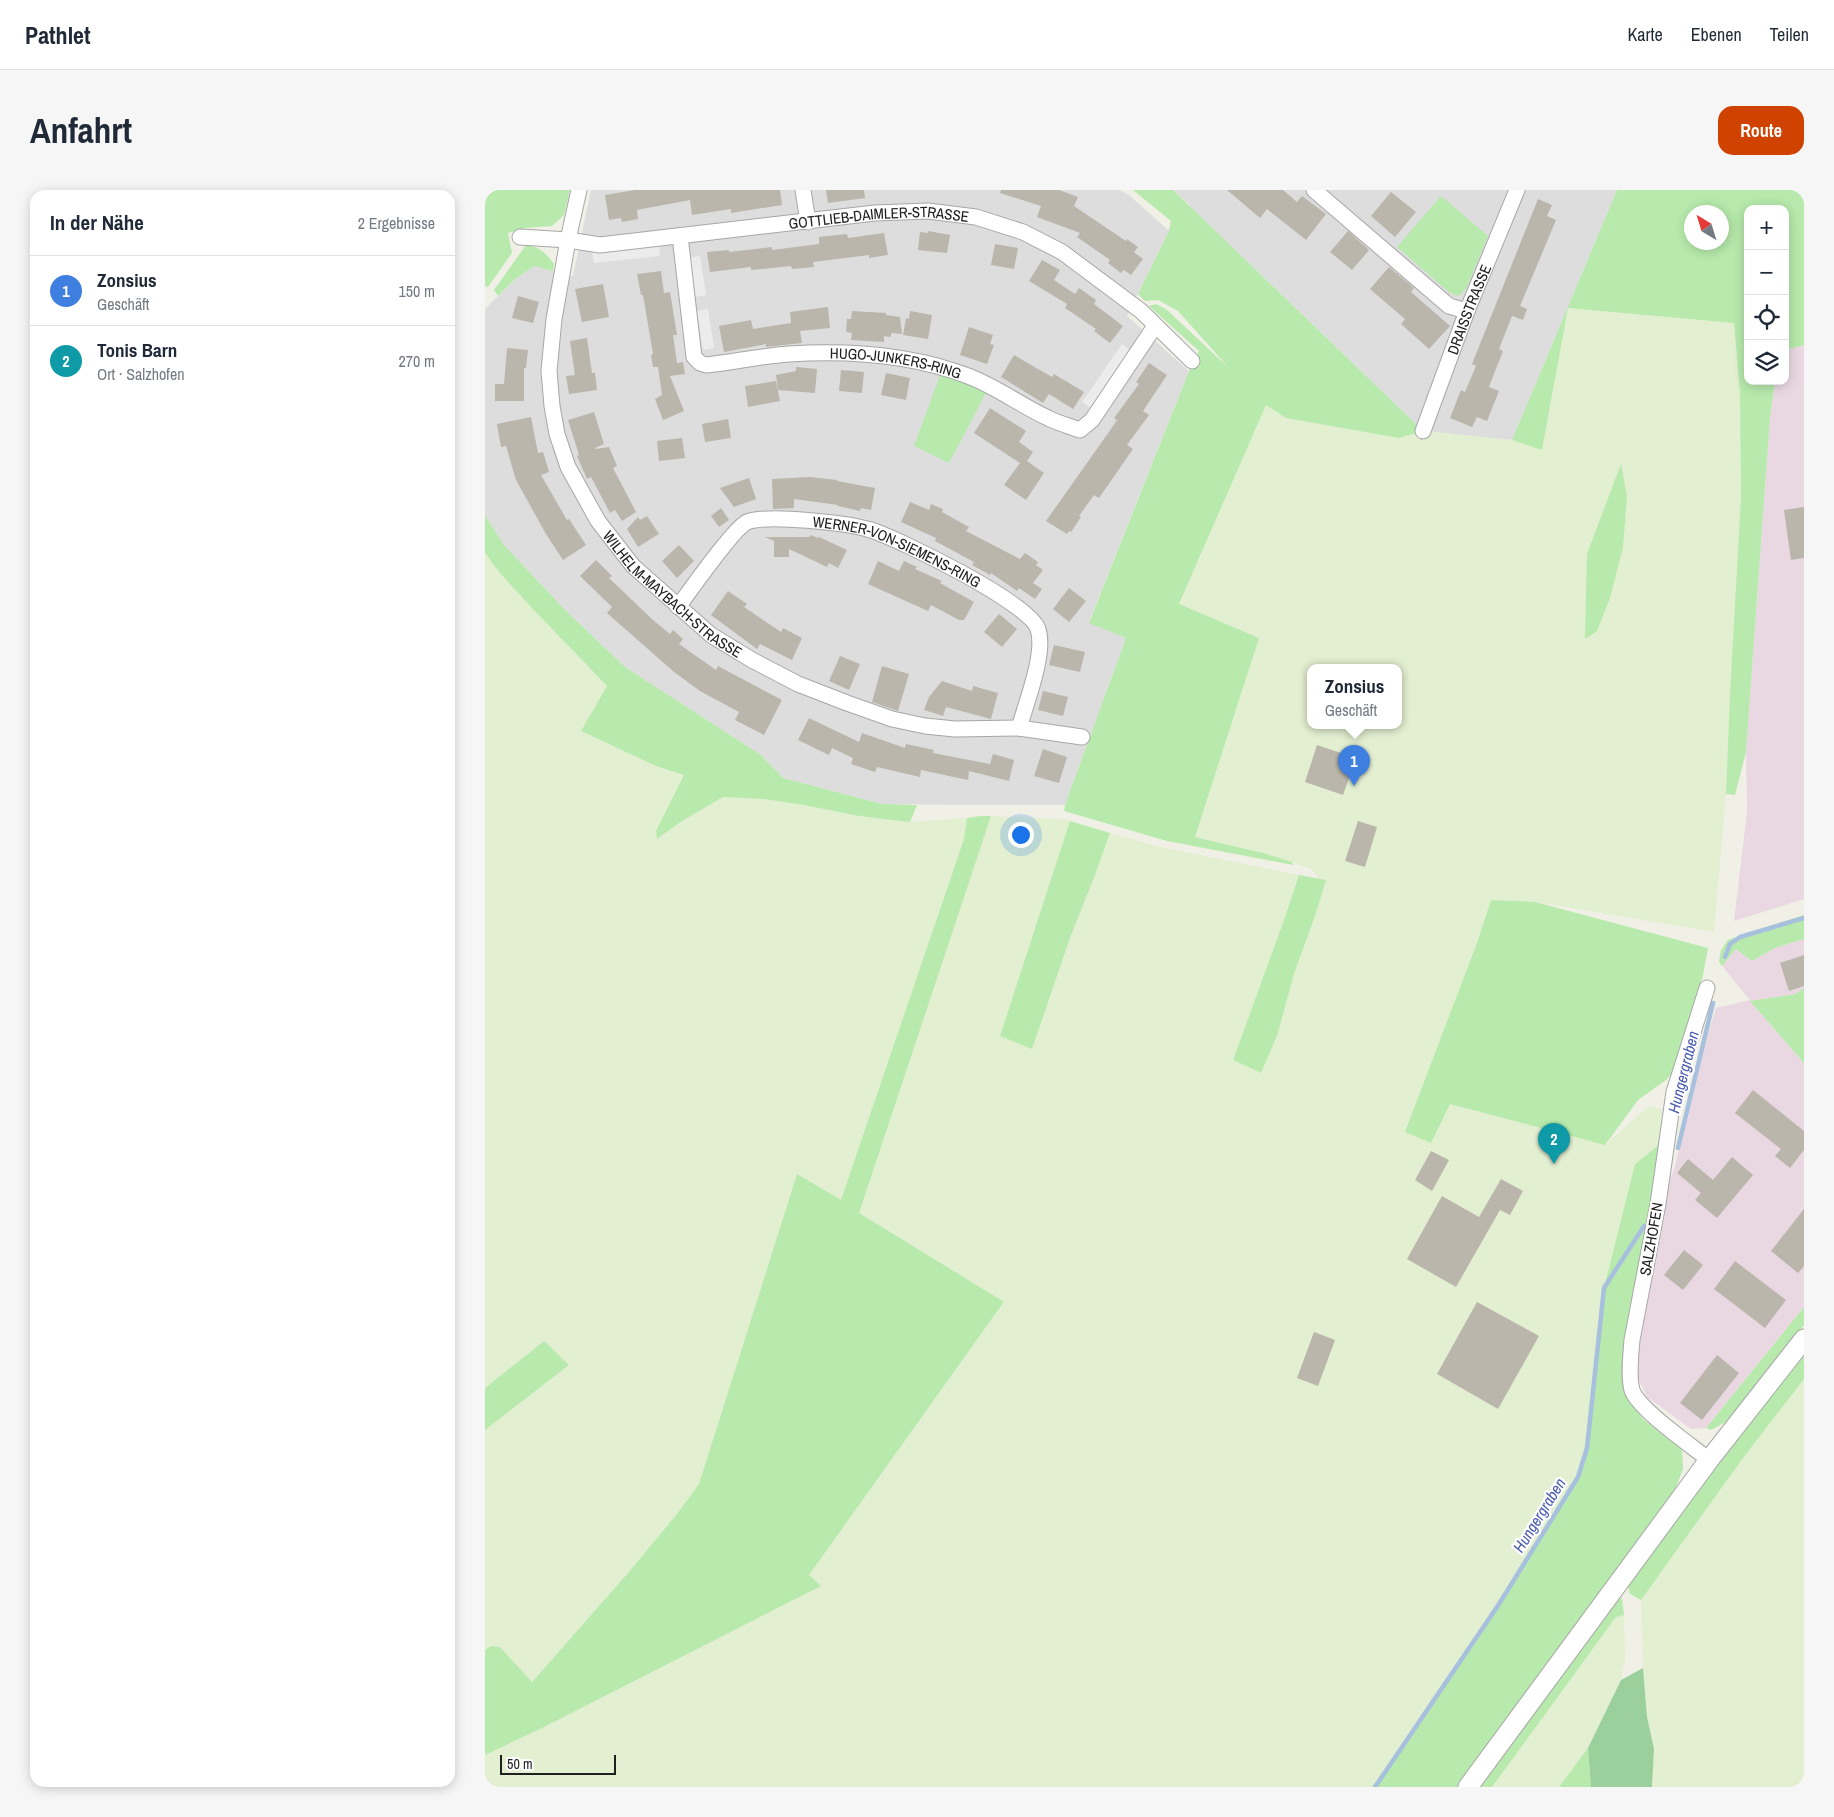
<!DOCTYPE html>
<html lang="de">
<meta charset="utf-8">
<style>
body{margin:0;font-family:"Archivo Narrow",sans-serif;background:#f6f6f7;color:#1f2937}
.controls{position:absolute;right:15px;top:15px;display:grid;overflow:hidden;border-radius:10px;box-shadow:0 2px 12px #0003}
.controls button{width:45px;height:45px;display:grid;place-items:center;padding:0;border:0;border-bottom:1px solid #e0e1e3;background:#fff;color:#1f2937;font:25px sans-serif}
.compass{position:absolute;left:1199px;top:15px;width:45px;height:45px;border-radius:50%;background:#fff;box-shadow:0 2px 12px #0003;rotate:322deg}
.scale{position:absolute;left:15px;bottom:12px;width:116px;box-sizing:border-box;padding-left:5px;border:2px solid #202020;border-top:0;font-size:14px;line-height:18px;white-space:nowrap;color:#202020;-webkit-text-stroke:4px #fff;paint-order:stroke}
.you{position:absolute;left:535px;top:644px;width:18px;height:18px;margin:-12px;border:4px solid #fff;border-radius:50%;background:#1a73e8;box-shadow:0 0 0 8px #1a73e833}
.badge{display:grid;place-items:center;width:32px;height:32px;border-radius:50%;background:#cf4200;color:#fff;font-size:16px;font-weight:700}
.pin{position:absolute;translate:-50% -41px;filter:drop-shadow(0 1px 2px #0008)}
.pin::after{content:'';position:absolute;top:26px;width:18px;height:15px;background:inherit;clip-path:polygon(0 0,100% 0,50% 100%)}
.popup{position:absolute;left:822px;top:474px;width:95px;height:65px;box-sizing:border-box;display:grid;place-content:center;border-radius:10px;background:#fff;filter:drop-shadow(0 1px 4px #0005);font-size:16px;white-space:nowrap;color:#747a83}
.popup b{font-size:19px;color:#1f2937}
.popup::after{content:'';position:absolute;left:50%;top:100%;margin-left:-10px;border:10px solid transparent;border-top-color:#fff}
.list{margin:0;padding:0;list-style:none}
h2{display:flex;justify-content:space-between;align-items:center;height:65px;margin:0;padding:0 20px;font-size:21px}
h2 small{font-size:16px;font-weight:400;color:#747a83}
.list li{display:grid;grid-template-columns:32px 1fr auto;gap:15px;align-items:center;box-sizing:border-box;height:70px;padding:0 20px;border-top:1px solid #e0e1e3}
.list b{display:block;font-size:19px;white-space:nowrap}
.list p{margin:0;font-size:16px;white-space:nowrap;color:#747a83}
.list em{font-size:16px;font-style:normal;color:#747a83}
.icon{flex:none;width:28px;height:28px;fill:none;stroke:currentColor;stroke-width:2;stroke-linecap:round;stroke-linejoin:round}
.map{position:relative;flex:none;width:1319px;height:1597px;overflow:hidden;border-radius:15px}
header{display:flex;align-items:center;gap:30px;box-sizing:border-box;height:70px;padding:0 25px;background:#fff;border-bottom:1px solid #e0e1e3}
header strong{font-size:24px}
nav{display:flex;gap:28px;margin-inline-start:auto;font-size:18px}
.intro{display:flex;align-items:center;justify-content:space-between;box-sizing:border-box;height:120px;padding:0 30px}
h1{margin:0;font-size:35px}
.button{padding:12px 22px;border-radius:15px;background:#cf4200;color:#fff;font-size:18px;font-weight:700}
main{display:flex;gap:30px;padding:0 30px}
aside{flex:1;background:#fff;border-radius:15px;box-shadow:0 2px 12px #0003}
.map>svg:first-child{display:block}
.residential{fill:#dedddd}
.industrial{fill:#e9d8e1}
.farmland{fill:#e3efd1;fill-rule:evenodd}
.grass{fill:#b7eaac;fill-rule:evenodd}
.forest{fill:#9bd09c}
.parking{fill:#ececec}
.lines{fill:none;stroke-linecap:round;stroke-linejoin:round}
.stream{stroke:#a6c0de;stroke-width:4.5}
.building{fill:#bab6ab}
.minor-casing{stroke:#a7a7a7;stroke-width:17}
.tertiary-casing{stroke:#a7a7a7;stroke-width:21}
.minor{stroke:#fff;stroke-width:15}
.tertiary{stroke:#fff;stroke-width:19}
.labels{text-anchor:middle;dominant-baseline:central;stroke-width:4.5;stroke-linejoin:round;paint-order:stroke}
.street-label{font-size:15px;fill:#202020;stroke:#fff}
.water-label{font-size:16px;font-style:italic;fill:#4b5db1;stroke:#fff}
</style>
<header>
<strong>Pathlet</strong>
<nav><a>Karte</a><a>Ebenen</a><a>Teilen</a></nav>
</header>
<div class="intro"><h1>Anfahrt</h1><a class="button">Route</a></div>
<main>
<aside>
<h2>In der Nähe<small>2 Ergebnisse</small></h2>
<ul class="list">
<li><span class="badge" style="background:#3f7fe0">1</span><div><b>Zonsius</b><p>Geschäft</p></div><em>150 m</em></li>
<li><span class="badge" style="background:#0f9aa8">2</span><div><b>Tonis Barn</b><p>Ort · Salzhofen</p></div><em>270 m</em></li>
</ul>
</aside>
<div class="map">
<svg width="1319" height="1597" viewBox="0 0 1319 1597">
<rect width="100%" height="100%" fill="#f0f0e6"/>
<path class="residential" d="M106 0H634L644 5 683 40 705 15 688 0H1132L1027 250 938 241 774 83 684 41 642 126 704 181 604 432 641 448 580 615H487L397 614 298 588 276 565 140 477 80 420 19 355 0 325V119L29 90 49 76 88 86Z"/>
<g class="industrial">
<path d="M1319 155V709L1249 731 1262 622 1261 562 1285 228 1290 191H1300V160Z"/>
<path d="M1319 749V798L1311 804 1265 811 1319 873V1117L1221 1238 1206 1239 1162 1207 1145 1171 1173 1014 1189 980 1218 859 1231 818 1265 810 1237 776 1251 759 1267 771 1290 758Z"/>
</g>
<g class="farmland">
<path d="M1083 118 1249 133 1255 204 1256 307 1245 503 1241 604 1229 742 1050 712 1006 710 992 753 965 914 1120 955 1164 916 1176 919 1178 933 1174 955 1150 974 1119 1098 1102 1258 1093 1287 1014 1414 890 1597H0V1565L57 1538 336 1396 324 1385 519 1113 373 1023 506 626 575 629 585 631 515 846 547 858 586 745 610 685 625 643 675 657 814 685 799 730 748 870 776 883 792 846 809 784 830 726 841 690 833 688 827 679 782 664 710 647 774 448 694 415 781 215 801 228 914 248 938 241 1027 250 1057 260ZM825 477H913V535H825Z"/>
<path d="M0 363 14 382 45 416 122 496 96 541 171 576 199 585 171 641 172 649 197 631 238 607 279 609 319 615 374 626 425 632 482 628 479 649 356 1011 312 984 214 1294 192 1324 143 1383 46 1492 16 1457 6 1456 0 1460V1240L84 1175 59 1151 0 1198Z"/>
<path d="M1319 1189V1597H1167L1169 1559 1162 1527 1158 1478 1156 1410 1258 1268Z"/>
<path d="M1139 1425 1140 1468 1136 1490 1103 1558 1074 1597H1007L1131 1427Z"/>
</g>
<g class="grass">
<path d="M4 0H85L79 25 67 36 40 38 23 43 27 63 3 97 0 96V7Z"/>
<path d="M648 0H688L938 241 914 248 801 228 781 215 694 414 774 448 710 647 782 664 807 672 808 675 682 651 579 621 580 615 641 448 604 433 704 181 714 161 664 116 671 114 681 119 744 178 693 121 673 110 660 111 653 104 684 41 686 31Z"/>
<path d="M1132 0H1319V155L1300 160V19H1263V191H1290L1285 228 1261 562 1250 605 1241 604 1245 503 1256 307 1255 204 1249 133 1083 118 1057 260 1027 250ZM1206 22H1236V52H1206Z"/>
<path d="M956 6 1003 46 981 99 973 106 965 103 912 57Z"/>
<path d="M41 55C55 57 60 62 69 74L68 81 49 76 29 90 13 106 9 100Z"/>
<path d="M456 183 502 201 464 273 429 256Z"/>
<path d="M1136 274 1142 306 1138 357 1125 408 1112 441 1100 449 1102 364Z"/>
<path d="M0 325 19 355 80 420 140 477 276 565 298 588 397 614 432 615 425 632 374 626 319 615 279 609 238 607 197 631 172 649 171 641 199 585 171 576 96 541 122 496 45 416 14 382 0 363Z"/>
<path d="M495 626H506L374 1023 519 1112 324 1385 336 1396 57 1538 0 1565V1460L6 1456 15 1457 47 1492 143 1383 192 1324 214 1294 312 984 356 1010 479 649 482 628Z"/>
<path d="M585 631 625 643 610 685 586 745 547 859 515 846Z"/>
<path d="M814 685 841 690 830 726 809 784 792 846 776 883 748 870 799 730Z"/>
<path d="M1006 710 1050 712 1223 758 1218 785 1194 875 1181 890 1153 910 1120 955 965 914 946 953 920 942 992 753Z"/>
<path d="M1319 725V749L1290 758 1267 771 1251 759 1237 776 1234 772 1236 760 1243 750Z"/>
<path d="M1319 798V873L1265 811 1311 804Z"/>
<path d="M1174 955 1173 1014 1147 1150 1141 1205 1158 1229 1197 1260 1198 1279 1190 1300 972 1597H890L1014 1414 1093 1287 1102 1258 1119 1098 1150 974Z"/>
<path d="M1319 1117V1135L1246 1229 1226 1240 1221 1238Z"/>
<path d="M59 1151 84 1175 0 1240V1198Z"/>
<path d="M1319 1158V1189L1258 1268 1156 1410 1145 1404 1142 1393Z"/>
<path d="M1137 1408 1139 1425 1131 1427 1007 1597H994L1131 1409Z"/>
<path d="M1103 1558 1106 1597H1074Z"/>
</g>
<path class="forest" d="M1158 1478 1162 1527 1169 1559 1167 1597H1106L1103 1558 1136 1490Z"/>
<g class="parking">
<path d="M174 53 175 66 109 73 107 60Z"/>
<path d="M215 66 221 105 210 107 204 68Z"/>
<path d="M223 119 229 158 218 160 212 121Z"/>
<path d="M637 154 647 161 607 219 597 212Z"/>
</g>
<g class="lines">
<g class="stream">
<path d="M1240 767 1245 754 1255 747 1319 728"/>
<path d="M1193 958 1228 813"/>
<path d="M890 1597 1014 1414 1093 1287 1102 1258 1119 1098 1159 1036"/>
</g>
</g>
<g class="building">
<path d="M150 0H295L297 15 246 23V19L207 25 205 10 152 20 153 29 137 32 136 28 124 30 120 5Z"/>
<path d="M341 0H379L380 8 343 13Z"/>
<path d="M516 0H574L593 7 589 16 641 51 642 49 653 57 649 62 658 69 646 85 639 80 636 83 623 73 625 70 592 47 595 43 552 27 556 16 515 3Z"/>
<path d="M742 0H798L812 12 817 6 841 24 821 50 782 19 775 28Z"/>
<path d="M906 2 931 22 910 47 886 26Z"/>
<path d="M1053 9 1067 15 1062 26 1071 30 1035 116 1042 119 1038 130 1027 126 1014 159 1018 161 1004 197 1014 201 1002 231 992 227 987 237 965 228 976 200 980 202 991 176 987 174Z"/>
<path d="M443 41 465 45 462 63 433 60 435 42 443 43Z"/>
<path d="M863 41 884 60 867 80 845 62Z"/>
<path d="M399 43 403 65 384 68V65L328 72 329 77 307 79 306 76 266 80V77L225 82 222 62 244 60V62L287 57V60L334 54V47L362 44 363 48Z"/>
<path d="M510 54 533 58 529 79 506 75Z"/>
<path d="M557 70 575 80 569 90 590 104 594 98 611 110 609 114 638 136 625 153 609 141 611 139 580 118 582 114 544 91Z"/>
<path d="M904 77 929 98 926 102 965 136 944 159 916 134 920 129 885 99Z"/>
<path d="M176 81 179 103 185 102 192 145H188L192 173 198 172 200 184 185 186 199 221 178 230 170 209 177 205 173 177H168L166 165 168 164 158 105H156L152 84Z"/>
<path d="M118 94 124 127 97 132 90 99Z"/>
<path d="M33 106 54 112 48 133 27 128Z"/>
<path d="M343 117 345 138 315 141 317 153 281 157V154L239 162 234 136 266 130 268 139 306 133 305 122Z"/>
<path d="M367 121 401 123V125L415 127 417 144 406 143V147L399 146V152L366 150 367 143 361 142 362 129H366Z"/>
<path d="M425 121 447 125 443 149 418 145 421 128 424 129Z"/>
<path d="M484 137 508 145 505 154 509 155 502 174 475 165Z"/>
<path d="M102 148 107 183H110L112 200 84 204 81 186 90 185 85 151Z"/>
<path d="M22 158 43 160 41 178H39V211H10V194H19Z"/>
<path d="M529 165 567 187 569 184 599 202 588 219 564 204 558 213 516 187Z"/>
<path d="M664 173 682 185 658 221 664 225 642 255 648 259 614 308 609 305 594 326 596 327 586 342 584 341 582 344 561 331 626 239 632 230 629 228 654 194 651 192Z"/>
<path d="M311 177 332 179 330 203 293 200 291 185 311 181Z"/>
<path d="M356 180 379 182 377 203 354 201Z"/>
<path d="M401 183 425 188 421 210 396 205Z"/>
<path d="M291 191 295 211 263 217 260 196Z"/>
<path d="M505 218 541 241 534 252 548 262 542 271 559 283 541 310 519 295 535 273 489 243Z"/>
<path d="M109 222 119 254 110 258 111 259 124 257 132 276 128 278 151 322 137 331 130 320 125 323 106 287 102 289 92 266 94 265 83 230Z"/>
<path d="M46 227 53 263 58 262 64 282 56 285 82 330 84 329 101 355 78 370 61 344 31 290 21 256 16 257 12 234Z"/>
<path d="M243 229 246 248 220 252 217 234Z"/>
<path d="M197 248 200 268 174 271 172 251Z"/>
<path d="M325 287 352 290V291L390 298 386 320 376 318 375 321 353 316V315L309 309V318L288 319 287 289Z"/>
<path d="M264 288 271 309 249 317 235 298Z"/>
<path d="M425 312 444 320 446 314 458 319 457 322 484 337 481 341 535 369 540 363 553 372 551 375 558 380 548 393 557 399 550 409 534 398 532 401 506 383 505 385 487 375 489 372 450 351 451 348 416 332Z"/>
<path d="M1319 317V368L1306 370 1299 320Z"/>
<path d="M236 318 244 330 234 337 226 326Z"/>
<path d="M162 326 174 344 153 357 142 339 153 327 155 330Z"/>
<path d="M326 345 333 348 334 347 362 360 353 378 344 373 342 377 304 359V367H289V351L280 347H324Z"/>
<path d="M194 355 209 371 192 388 177 371Z"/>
<path d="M111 370 127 386 124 388 168 430 185 444 188 440 198 449 194 454 231 480 233 476 297 510 279 545 250 530 254 522 215 501 189 482 122 423 127 417 95 386Z"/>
<path d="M393 371 414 381 419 371 432 377 430 379 457 391 455 393 489 412 479 430H474L446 415 443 421 383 394Z"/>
<path d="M584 398 601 411 584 432 568 419Z"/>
<path d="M243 401 262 414 259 417 296 442 298 438 317 448 307 470 275 454 272 459 226 425Z"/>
<path d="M514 424 532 439 517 457 499 442Z"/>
<path d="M569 455 600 462 595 482 564 475Z"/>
<path d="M355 466 375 474 364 500 344 491Z"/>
<path d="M397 476 424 484 413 521 387 512Z"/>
<path d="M457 491 487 501 488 496 513 503 506 529 461 517 458 526 439 520 444 507Z"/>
<path d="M558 501 583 507 578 526 553 520Z"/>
<path d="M324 528 374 552 377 543 420 558 421 554 449 560 448 563 505 574 508 564 529 570 524 591 484 581 483 590 436 580 435 587 392 577 390 582 366 574 368 568 347 558 344 565 313 550Z"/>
<path d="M832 555 871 568 858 605 820 592Z"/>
<path d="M558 559 582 567 574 593 549 586Z"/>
<path d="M873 631 892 637 880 677 860 671Z"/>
<path d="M1319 765V796L1304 801 1295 773Z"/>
<path d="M1268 900 1319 941V960L1305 978 1290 966 1296 959 1250 923Z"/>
<path d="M946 961 964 970 947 1001 930 990Z"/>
<path d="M1247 967 1268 985 1232 1028 1210 1010 1216 1003 1192 983 1203 969 1228 990Z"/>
<path d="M1016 989 1038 1001 1025 1025 1015 1020 971 1097 922 1069 957 1006 994 1027Z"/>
<path d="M1319 1019V1076L1313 1083 1286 1061Z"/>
<path d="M1199 1060 1218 1075 1198 1100 1179 1085Z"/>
<path d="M1250 1071 1301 1110 1280 1138 1229 1099Z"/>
<path d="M992 1112 1054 1146 1013 1219 952 1184Z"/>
<path d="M829 1142 850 1150 833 1196 812 1188Z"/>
<path d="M1232 1165 1254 1183 1217 1230 1195 1213Z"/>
</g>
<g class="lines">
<g class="minor-casing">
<g id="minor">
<path id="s1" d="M94 0 83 50 69 129 64 181 67 216 72 244 83 277 113 331 148 376 226 445 267 470 313 494 362 513 407 529 440 536 470 539 534 538 597 547"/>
<path d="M318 0 323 32"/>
<path d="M829 0 964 116 982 121"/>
<path id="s2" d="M195 46 209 167 215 173 221 175C249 172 276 166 304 164 365 160 425 164 483 186 512 197 535 215 563 228 573 233 584 236 595 240L607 230 670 136"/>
<path id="s3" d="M35 47 83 50 115 55 390 23 443 21 491 27 538 42 577 62 656 121 707 171"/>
<path id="s4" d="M938 241 982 121 1032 0"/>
<path id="s5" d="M193 417C204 402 249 338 262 332 282 324 363 333 386 340 414 349 545 413 553 439 561 463 541 513 534 538"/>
<path d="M1222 798 1189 902 1173 1014 1147 1150C1146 1164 1143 1186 1147 1200 1153 1219 1207 1256 1224 1270"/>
</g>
</g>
<g class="tertiary-casing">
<path id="tertiary" d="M983 1597 1224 1270 1319 1149"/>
</g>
<use href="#minor" class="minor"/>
<use href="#tertiary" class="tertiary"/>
</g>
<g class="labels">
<g class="street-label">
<text stroke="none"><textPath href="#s3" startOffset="361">GOTTLIEB-DAIMLER-STRASSE</textPath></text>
<text stroke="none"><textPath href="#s4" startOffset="130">DRAISSTRASSE</textPath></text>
<text stroke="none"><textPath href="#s2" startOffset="328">HUGO-JUNKERS-RING</textPath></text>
<text stroke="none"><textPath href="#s5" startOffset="266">WERNER-VON-SIEMENS-RING</textPath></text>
<text stroke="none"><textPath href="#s1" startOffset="449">WILHELM-MAYBACH-STRASSE</textPath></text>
<text transform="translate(1166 1049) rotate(-80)">SALZHOFEN</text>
</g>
<g class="water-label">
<text transform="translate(1198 882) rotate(-76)">Hungergraben</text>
<text transform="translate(1054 1325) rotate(-58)">Hungergraben</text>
</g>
</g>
</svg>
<div class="controls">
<button>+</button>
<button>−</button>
<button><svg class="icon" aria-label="locate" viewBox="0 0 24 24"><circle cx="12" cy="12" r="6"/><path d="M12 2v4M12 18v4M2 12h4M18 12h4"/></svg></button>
<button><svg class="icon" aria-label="layers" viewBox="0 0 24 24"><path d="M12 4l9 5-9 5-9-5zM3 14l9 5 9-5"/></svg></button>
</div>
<svg class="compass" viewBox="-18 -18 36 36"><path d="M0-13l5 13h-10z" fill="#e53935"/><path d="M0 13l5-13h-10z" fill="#747a83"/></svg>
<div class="scale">50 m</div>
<div class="you"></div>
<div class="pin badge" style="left:869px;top:596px;background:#3f7fe0">1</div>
<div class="popup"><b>Zonsius</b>Geschäft</div>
<div class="pin badge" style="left:1069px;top:974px;background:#0f9aa8">2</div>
</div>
</main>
